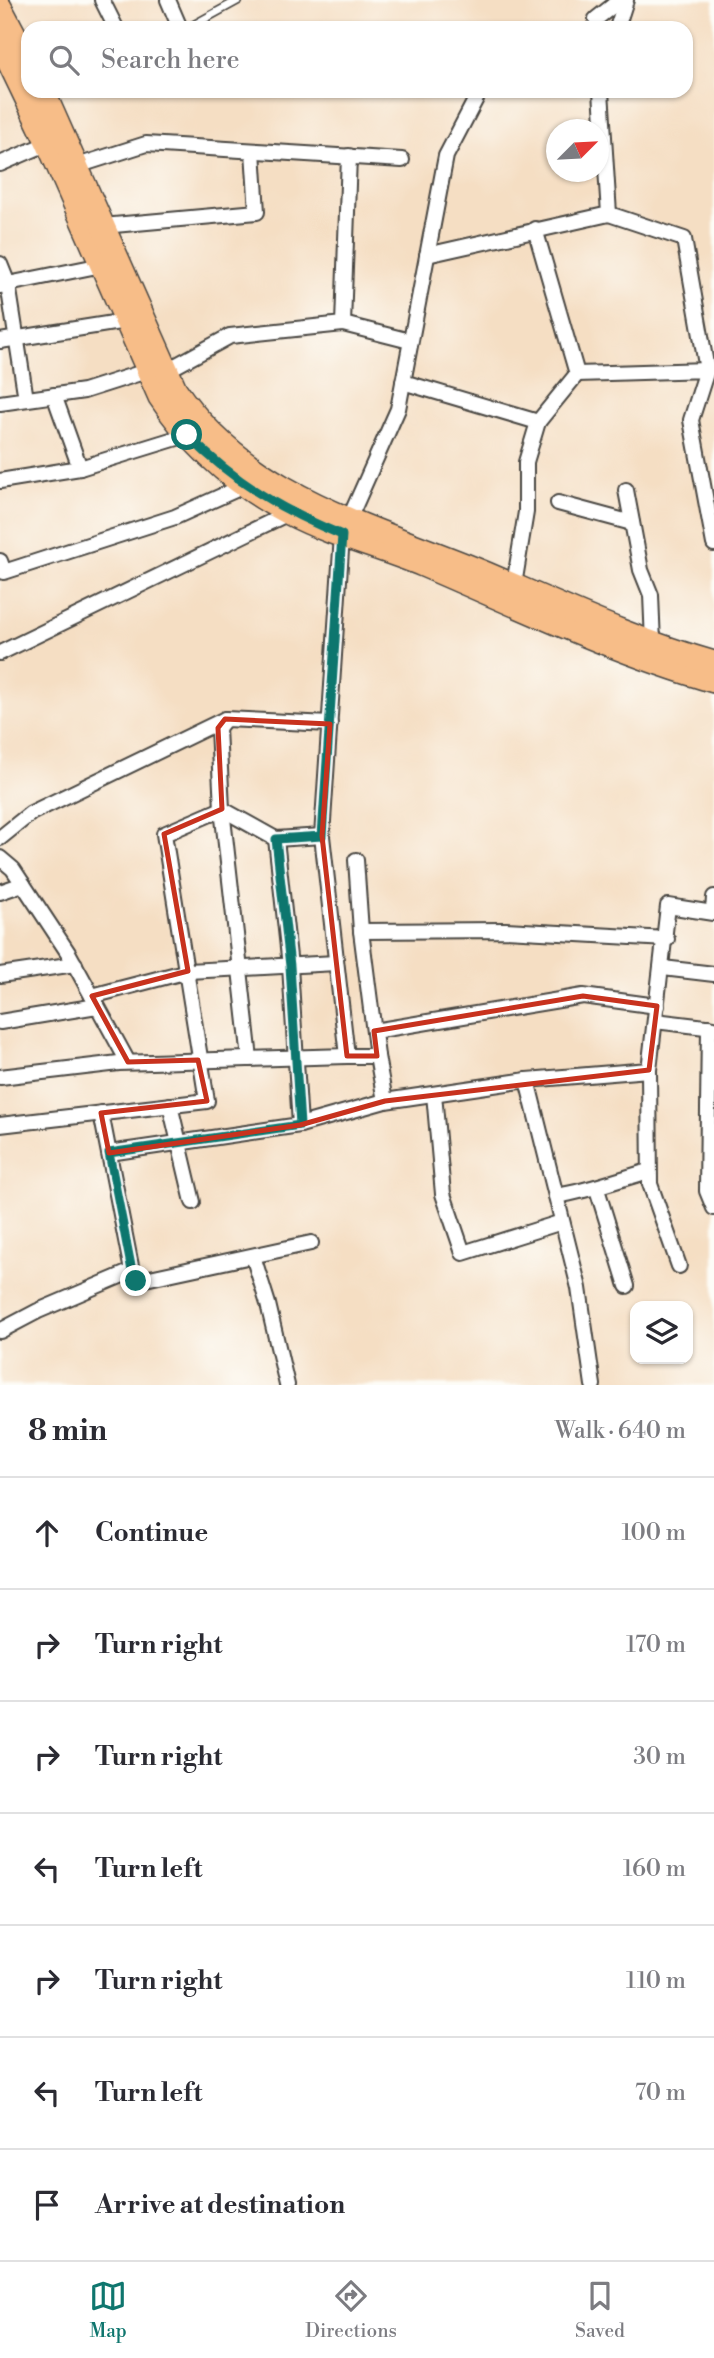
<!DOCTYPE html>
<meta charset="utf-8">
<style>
body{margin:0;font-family:"Libre Bodoni",serif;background:#f2f2f3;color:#2b2b33}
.controls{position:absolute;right:21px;bottom:21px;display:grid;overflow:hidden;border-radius:14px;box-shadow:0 2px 5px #0004}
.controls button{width:63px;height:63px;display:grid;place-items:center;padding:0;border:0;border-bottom:2px solid #e1e1e2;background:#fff;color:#2b2b33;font:35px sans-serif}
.compass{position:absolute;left:546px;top:119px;width:63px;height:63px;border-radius:50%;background:#fff;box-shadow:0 2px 5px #0004;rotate:66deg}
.stop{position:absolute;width:21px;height:21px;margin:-16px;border:5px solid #0f766e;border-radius:50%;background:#fff}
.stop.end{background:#0f766e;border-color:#fff;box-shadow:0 2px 7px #0008}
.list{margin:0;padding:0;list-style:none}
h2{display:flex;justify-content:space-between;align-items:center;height:91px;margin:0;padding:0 28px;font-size:30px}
h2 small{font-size:23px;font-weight:400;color:#7c7c81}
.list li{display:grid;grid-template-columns:46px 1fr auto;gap:21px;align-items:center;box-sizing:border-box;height:112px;padding:0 28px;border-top:2px solid #e1e1e2}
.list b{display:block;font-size:26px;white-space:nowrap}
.list em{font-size:23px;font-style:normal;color:#7c7c81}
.icon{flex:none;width:38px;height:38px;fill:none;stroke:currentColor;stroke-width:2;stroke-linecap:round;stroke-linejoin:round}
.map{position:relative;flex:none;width:714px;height:1385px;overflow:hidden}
.search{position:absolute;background:#fff;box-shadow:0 2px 5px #0004;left:21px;right:21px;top:21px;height:77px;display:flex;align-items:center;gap:18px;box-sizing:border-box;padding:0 24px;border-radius:21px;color:#7c7c81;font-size:26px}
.sheet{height:875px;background:#fff}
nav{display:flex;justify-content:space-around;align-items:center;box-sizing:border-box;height:98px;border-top:2px solid #e1e1e2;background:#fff;font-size:19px;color:#7c7c81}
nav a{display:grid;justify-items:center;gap:4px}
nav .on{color:#0f766e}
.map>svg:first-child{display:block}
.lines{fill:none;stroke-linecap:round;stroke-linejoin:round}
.service-casing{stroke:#494642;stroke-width:10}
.minor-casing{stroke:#494642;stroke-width:18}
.primary-casing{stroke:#494642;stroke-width:26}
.service{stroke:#fff;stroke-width:7}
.minor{stroke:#fff;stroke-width:14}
.primary{stroke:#f7bd88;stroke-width:23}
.route{stroke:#0f766e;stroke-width:9}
.marked{fill:none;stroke:#c8321e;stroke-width:5;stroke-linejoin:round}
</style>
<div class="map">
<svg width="714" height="1385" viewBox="0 0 714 1385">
<rect width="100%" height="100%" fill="#fdfcf7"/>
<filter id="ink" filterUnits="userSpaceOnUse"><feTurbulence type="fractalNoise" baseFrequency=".0143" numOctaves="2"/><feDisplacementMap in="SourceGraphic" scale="14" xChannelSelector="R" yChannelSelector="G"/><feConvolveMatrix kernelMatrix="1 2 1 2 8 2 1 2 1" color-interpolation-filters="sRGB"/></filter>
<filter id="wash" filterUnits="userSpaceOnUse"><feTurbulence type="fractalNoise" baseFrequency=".00686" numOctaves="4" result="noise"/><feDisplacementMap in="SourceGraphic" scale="28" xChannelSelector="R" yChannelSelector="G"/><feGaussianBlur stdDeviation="1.57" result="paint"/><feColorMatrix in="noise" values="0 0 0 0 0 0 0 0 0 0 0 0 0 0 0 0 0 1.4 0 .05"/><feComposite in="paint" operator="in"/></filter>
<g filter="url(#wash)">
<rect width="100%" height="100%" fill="#f5dec3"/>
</g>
<g filter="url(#ink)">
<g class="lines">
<g class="service-casing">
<path id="service" d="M188 28 239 0"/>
</g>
<g class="minor-casing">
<g id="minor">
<path d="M102 0 116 28"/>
<path d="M168 0 180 28"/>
<path d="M596 19 620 0"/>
<path d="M617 28 626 0"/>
<path d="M0 164 53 141"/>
<path d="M77 166 146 144 402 160"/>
<path d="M609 214 684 239 707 370"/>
<path d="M103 226 257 212 253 151"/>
<path d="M535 229 577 374 538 422"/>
<path d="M427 255 609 214 601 91"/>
<path d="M0 264 8 284 102 265"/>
<path d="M0 286 8 284 26 399"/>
<path d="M343 324 410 341"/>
<path d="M0 341 126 321"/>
<path d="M166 371 230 336 343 324 349 156"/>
<path d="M577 374 707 370 691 420 714 544"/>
<path d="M403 382 538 422 526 462V512L514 585"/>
<path d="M54 395 80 468"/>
<path d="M0 403 84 391 156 368"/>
<path d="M0 481 80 468 187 435"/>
<path d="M626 490 641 570 651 595 653 643"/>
<path d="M558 503 632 523"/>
<path d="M0 561 4 572 175 517 246 485"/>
<path d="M0 653 289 513"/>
<path d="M225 719 218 728 222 809 250 1059"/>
<path d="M222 809 276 839 322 836"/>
<path d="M0 838 31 813 225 719 330 724"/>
<path d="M0 858 13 869 69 954 128 1062"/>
<path d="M356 860 361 931 506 930 667 939"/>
<path d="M0 892 23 884"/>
<path d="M361 931 377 1056"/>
<path d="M663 968 714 974"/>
<path d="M0 975 75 964"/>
<path d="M92 996 188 971 336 963"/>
<path d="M655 1021 714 1028"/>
<path d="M0 1022 97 1006"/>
<path d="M709 1027 707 1191 714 1208"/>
<path d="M374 1031 583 996 657 1006"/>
<path d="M347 1056H377L385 1101 527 1080"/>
<path d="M649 1070 650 1184 679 1266"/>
<path d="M0 1077 119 1063 347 1056 322 836 342 535 398 409 446 156 480 91"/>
<path d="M434 1094 443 1194 463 1253 562 1222"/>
<path d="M170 1105 193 1202"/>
<path d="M0 1125 207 1101 164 834 222 809"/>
<path d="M300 1125 385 1101"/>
<path d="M109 1153 300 1125 290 966 276 839"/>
<path d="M597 1189 627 1286"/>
<path d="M556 1196C589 1191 617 1180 649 1171"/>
<path d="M253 1256 268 1304 287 1385"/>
<path d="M132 1271 136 1281 311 1243"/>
<path d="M0 1331 38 1311 132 1271 101 1113"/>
<path d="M593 1385 579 1288 527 1080 649 1070 668 906 713 913 714 897"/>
</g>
</g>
<g class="primary-casing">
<g id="primary">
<path d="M0 7 28 60"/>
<path d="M0 43 48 143 160 397C192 446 237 486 289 513 331 535 379 547 423 565 519 606 614 652 714 681"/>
<path d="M43 91 175 389C248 498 373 526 487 574 562 606 636 641 714 663"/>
</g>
</g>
<use href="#service" class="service"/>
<use href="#minor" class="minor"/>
<use href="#primary" class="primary"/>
</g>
</g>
<g class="lines" filter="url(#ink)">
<path class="route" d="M136 1281 132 1271 109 1153 300 1125 290 966 276 839 322 836 342 535C279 509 236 483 187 435"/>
</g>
<path class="marked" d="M225 719 330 724 322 836 347 1056H377L374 1031 583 996 657 1006 649 1070 385 1101 300 1125 109 1153 101 1113 207 1101 198 1060 128 1062 92 996 188 971 164 834 222 809 218 728Z"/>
</svg>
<div class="controls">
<button><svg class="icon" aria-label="layers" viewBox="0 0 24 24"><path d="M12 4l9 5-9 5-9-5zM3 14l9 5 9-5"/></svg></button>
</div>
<svg class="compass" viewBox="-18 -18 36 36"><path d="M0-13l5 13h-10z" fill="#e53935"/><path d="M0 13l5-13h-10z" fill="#7c7c81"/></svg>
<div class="stop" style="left:187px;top:435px"></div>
<div class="stop end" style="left:136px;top:1281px"></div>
<div class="search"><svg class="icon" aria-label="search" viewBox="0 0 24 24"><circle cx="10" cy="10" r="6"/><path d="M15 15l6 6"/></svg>Search here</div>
</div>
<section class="sheet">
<h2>8 min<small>Walk · 640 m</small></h2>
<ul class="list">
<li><svg class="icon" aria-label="ahead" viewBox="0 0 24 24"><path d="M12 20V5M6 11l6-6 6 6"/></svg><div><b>Continue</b></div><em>100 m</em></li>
<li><svg class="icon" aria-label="right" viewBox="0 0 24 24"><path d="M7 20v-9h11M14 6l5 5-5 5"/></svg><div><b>Turn right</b></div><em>170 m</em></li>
<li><svg class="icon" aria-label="right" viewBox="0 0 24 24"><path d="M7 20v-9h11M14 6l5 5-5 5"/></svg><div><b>Turn right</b></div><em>30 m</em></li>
<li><svg class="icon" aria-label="left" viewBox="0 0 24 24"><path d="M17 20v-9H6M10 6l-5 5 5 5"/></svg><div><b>Turn left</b></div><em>160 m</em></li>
<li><svg class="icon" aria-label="right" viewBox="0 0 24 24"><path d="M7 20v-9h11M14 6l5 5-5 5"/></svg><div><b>Turn right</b></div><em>110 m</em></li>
<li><svg class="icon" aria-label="left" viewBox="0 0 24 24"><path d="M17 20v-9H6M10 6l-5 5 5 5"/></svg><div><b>Turn left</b></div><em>70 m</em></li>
<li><svg class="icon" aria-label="arrive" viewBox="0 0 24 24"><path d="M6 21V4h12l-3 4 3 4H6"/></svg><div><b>Arrive at destination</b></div></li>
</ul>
</section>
<nav>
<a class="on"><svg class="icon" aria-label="map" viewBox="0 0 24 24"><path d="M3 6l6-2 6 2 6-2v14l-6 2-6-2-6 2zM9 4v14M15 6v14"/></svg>Map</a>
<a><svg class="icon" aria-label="directions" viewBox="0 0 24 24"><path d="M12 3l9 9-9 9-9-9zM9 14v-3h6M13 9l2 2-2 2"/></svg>Directions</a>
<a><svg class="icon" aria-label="saved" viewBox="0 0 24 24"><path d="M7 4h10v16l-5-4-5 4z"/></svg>Saved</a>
</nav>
